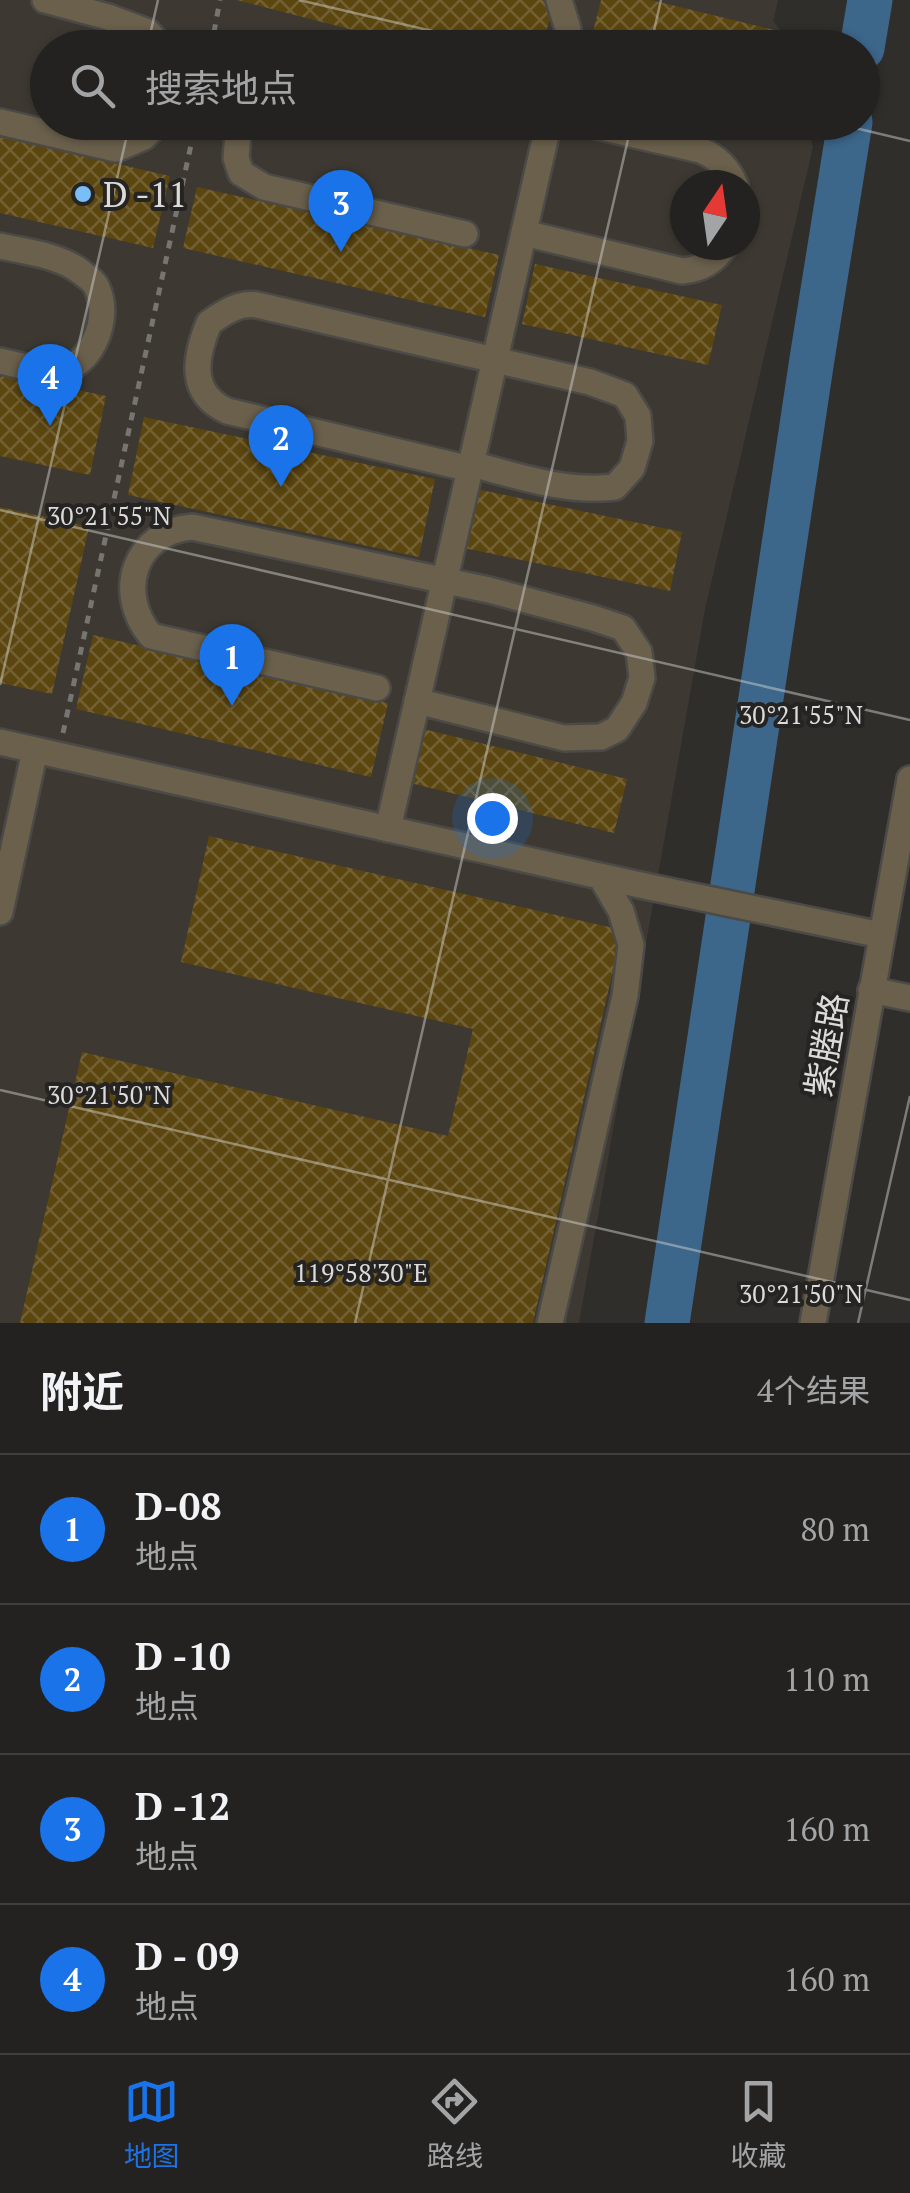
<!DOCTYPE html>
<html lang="zh">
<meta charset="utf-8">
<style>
body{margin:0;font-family:"PT Serif","Noto Sans SC",serif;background:#2f2f2d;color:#f1f3f6}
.compass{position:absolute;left:670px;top:170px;width:90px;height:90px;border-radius:50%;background:#232220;box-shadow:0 2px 8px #0004;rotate:13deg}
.you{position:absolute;left:492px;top:818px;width:35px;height:35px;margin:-25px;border:8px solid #fff;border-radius:50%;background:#1a73e8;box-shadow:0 0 0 15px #1a73e833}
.badge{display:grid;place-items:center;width:65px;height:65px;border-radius:50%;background:#1a73e8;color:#fff;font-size:32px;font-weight:700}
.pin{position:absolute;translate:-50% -82px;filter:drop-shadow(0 2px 5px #0008)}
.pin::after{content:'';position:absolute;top:52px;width:35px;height:30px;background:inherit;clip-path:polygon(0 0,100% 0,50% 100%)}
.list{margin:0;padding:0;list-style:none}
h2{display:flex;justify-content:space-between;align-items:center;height:130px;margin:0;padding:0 40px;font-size:42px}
h2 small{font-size:32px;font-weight:400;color:#a3a4a5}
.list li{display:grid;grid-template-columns:65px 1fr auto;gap:30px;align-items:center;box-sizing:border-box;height:150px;padding:0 40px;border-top:2px solid #403f3e}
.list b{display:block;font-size:38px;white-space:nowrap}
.list p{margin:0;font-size:32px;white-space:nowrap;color:#a3a4a5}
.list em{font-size:32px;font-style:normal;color:#a3a4a5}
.icon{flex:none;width:55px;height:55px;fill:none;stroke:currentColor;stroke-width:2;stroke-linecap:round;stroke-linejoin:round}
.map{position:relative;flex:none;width:910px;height:1323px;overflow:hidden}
.search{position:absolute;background:#232220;box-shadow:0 2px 8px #0004;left:30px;right:30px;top:30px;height:110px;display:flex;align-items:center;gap:25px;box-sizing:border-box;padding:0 35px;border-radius:55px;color:#a3a4a5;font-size:38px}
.sheet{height:730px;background:#232220}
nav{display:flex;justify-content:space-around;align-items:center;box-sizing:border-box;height:140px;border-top:2px solid #403f3e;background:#232220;font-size:28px;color:#a3a4a5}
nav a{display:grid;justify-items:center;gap:5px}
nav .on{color:#1a73e8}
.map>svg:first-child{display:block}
.built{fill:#3d3932;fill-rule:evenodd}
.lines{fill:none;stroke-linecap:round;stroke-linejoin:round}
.river{stroke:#3c668a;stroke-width:45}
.building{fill:url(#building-cross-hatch)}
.minor-casing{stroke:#4b4a47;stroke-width:30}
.path{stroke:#767572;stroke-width:5;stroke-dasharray:8 8;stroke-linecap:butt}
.minor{stroke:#6a604c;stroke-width:25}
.ticks{fill:none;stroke:#dcdbd9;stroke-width:2.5;stroke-opacity:0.45}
.poi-dot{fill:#7abef8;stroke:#252422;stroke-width:4}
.labels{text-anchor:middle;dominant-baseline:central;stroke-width:8;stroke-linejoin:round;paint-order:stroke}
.poi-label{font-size:35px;fill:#dcdbd9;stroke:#252422;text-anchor:start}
.street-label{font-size:35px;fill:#dcdbd9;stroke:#252422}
.ticks-label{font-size:25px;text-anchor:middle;fill:#dcdbd9;stroke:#252422;stroke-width:8;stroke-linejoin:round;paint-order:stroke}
</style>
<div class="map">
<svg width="910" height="1323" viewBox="0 0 910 1323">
<defs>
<pattern id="building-cross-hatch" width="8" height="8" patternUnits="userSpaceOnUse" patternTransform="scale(2.5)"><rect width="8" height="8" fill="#5b4610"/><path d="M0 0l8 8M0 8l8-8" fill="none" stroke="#726032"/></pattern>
</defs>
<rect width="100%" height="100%" fill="#2f2e2b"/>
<path class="built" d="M0 0H778L773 21 782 32 786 47 48 48V122H806L813 147 705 609 579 1323H0ZM685 185H745V245H685Z"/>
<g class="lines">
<g class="river">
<path d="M862 48 870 0"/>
<path d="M667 1323 812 359 850 122"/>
</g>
</g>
<g class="building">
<path d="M237 0H548L554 2 542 48H423Z"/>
<path d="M601 0H651L782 32 778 48H589Z"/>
<path d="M0 137 170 176 153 248 0 213Z"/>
<path d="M197 187 499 255 485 317 183 248Z"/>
<path d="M535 264 722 305 708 365 522 324Z"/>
<path d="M0 374 106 396 90 475 0 456Z"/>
<path d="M144 417 435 479 419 557 128 495Z"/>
<path d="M476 489 682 532 670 591 464 548Z"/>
<path d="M0 507 89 527 52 694 0 683Z"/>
<path d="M93 635 388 703 371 777 76 709Z"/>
<path d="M423 729 627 779 614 833 410 783Z"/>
<path d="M209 836 622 930 533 1323H20L82 1052 448 1136 473 1029 181 962Z"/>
</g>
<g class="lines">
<g class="minor-casing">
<g id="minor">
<path d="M45 0 108 17 148 32 162 48"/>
<path d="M559 0 568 29 567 48"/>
<path d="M0 122 116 149 144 137 159 122"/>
<path d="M239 122 236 158 241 173 264 187 465 234"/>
<path d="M579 122 700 150C717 157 728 167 735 185"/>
<path d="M524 233 682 271C703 269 714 261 726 245"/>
<path d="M0 246C26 252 59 255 81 272 86 276 95 282 97 288 111 317 93 364 61 371 48 374 15 364 0 361"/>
<path d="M470 469 227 411C188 393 195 357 209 323 223 313 239 302 257 305L590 382 625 395 638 416 640 441 632 468 615 487C567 493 517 476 472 464"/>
<path d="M377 688 151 636C115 593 134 532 192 527L489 590 593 618 623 628 639 652 642 678 634 703 617 729 601 737 564 738 417 701"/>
<path d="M0 742 35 750"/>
<path d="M388 829 549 122"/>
<path d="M0 912 35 750 640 885 881 935"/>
<path d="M871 990 910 998"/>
<path d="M550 1323 625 996 631 945 621 911 601 877"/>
<path d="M813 1323 910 779"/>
</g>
</g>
<g class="path">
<path d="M211 48 220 0"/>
<path d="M63 733 196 122"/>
</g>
<use href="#minor" class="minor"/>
</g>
<path class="ticks" d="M299 0 505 48M147 48 158 0M650 48 661 0M830 122 910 141M0 510 910 720M0 685 130 122M0 1090 910 1300M355 1323 632 122M858 1323 910 1096"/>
<circle class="poi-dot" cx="83" cy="194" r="10"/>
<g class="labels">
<g class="poi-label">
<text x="103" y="194">D -11</text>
</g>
<g class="street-label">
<text transform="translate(826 1045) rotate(-80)">紫塍路</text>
</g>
</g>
<g class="ticks-label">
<text x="109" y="525">30°21'55"N</text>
<text x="801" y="724">30°21'55"N</text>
<text x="109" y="1104">30°21'50"N</text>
<text x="361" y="1282">119°58'30"E</text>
<text x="801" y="1303">30°21'50"N</text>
</g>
</svg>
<svg class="compass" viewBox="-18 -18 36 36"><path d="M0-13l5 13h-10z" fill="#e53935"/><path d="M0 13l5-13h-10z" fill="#a3a4a5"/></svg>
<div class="you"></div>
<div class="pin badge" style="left:232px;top:706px">1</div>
<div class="pin badge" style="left:281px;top:487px">2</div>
<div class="pin badge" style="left:341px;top:252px">3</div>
<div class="pin badge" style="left:50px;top:426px">4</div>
<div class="search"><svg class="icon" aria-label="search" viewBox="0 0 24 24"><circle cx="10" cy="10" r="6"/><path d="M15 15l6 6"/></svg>搜索地点</div>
</div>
<section class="sheet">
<h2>附近<small>4个结果</small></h2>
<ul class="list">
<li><span class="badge">1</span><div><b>D-08</b><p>地点</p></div><em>80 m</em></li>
<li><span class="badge">2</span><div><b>D -10</b><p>地点</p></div><em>110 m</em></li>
<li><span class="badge">3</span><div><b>D -12</b><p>地点</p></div><em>160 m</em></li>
<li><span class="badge">4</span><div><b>D - 09</b><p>地点</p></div><em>160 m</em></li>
</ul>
</section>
<nav>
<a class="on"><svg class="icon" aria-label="map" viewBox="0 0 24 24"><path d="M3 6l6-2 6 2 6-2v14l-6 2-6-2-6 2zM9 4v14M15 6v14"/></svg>地图</a>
<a><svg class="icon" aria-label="directions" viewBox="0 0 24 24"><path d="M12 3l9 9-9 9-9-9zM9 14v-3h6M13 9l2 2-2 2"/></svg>路线</a>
<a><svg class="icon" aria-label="saved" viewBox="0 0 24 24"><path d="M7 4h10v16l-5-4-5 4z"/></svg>收藏</a>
</nav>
